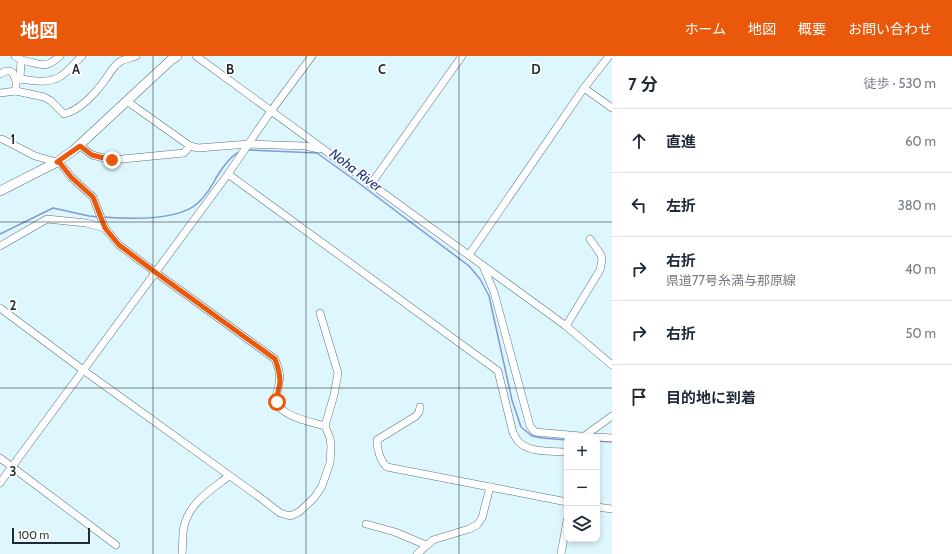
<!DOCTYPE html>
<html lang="ja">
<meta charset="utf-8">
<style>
body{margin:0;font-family:Cabin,"Noto Sans JP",sans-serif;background:#f2f2f3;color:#1f2937}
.controls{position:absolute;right:12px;bottom:12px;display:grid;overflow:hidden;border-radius:8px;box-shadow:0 2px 6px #0003}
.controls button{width:36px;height:36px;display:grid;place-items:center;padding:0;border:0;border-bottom:1px solid #e0e1e3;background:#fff;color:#1f2937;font:20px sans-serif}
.scale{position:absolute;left:12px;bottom:10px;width:78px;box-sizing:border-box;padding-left:4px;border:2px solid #1f2b2e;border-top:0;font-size:11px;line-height:14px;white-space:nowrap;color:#1f2b2e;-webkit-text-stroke:3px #fff;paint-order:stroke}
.stop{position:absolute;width:12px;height:12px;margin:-9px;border:3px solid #ea580c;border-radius:50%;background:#fff}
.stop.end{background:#ea580c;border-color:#fff;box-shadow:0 1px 4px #0008}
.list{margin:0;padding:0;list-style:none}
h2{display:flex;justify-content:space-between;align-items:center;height:52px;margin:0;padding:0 16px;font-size:17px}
h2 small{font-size:13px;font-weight:400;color:#747a83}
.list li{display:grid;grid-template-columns:26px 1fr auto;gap:12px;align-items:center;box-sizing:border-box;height:64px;padding:0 16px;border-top:1px solid #e0e1e3}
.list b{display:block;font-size:15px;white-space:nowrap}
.list p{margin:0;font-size:13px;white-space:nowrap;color:#747a83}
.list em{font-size:13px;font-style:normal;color:#747a83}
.icon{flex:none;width:22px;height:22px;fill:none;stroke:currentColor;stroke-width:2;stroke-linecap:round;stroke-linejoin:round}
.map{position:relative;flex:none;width:612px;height:498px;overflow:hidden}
header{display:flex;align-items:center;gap:24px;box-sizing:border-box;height:56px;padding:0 20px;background:#ea580c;color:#fff}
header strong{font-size:19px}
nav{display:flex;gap:22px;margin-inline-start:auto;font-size:14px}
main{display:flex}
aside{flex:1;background:#fff}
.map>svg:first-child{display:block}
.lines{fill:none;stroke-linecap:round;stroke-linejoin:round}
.stream{stroke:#7f99d8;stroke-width:1.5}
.minor-casing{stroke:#58757c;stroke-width:8}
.major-casing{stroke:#58757c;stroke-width:10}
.minor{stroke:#fff;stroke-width:7}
.major{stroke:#fff;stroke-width:9}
.route{stroke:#ea580c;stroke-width:5}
.grid{fill:none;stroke:#1f2b2e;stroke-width:1;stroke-opacity:0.55}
.labels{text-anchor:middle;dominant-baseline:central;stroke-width:3.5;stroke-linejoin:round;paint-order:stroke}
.water-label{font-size:14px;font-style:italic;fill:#213982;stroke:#fff}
.grid-label{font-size:13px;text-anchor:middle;font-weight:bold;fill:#1f2b2e;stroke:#fff;stroke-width:3.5;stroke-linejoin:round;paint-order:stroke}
</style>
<header>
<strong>地図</strong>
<nav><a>ホーム</a><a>地図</a><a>概要</a><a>お問い合わせ</a></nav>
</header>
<main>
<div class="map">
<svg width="612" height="498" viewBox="0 0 612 498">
<rect width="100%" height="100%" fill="#def7fe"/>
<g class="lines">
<g class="stream">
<path d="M248 94 317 97 356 125 469 210 480 223 489 240 512 344 521 371 532 380 542 382 567 384"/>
<path d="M103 161C128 163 178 165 198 147 204 141 212 130 216 122 221 114 231 98 240 96"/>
<path d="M0 178 53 152 89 160 99 161"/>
<path d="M597 385 612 386"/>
</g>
<g class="minor-casing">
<g id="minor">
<path d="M15 0C20 4 24 5 30 6 45 10 47 11 60 0"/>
<path d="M196 0 371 128 566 270 612 309"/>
<path d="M0 18 6 15H10L13 17 16 25"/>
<path d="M20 23C33 25 49 28 61 20 69 15 75 6 82 0"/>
<path d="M584 32 612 52"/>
<path d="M16 35V25L20 23 21 5"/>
<path d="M0 37 16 35 44 41 51 45 64 58C79 55 96 37 105 24 110 17 113 10 121 5 125 3 131 2 136 0"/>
<path d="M128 46 190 90 198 92 249 88 305 90 319 93"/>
<path d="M0 83H2L35 100 60 107 71 121 93 141 105 172 119 189 155 216 275 303C278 311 281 318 279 327 279 332 276 338 276 343 277 360 312 366 325 370"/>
<path d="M80 90 92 99 112 104 184 97 190 90"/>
<path d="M228 118 498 315 513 377C515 379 516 383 518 385 528 397 552 395 567 396"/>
<path d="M371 128 462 0"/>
<path d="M0 190 47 163 86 167 105 172"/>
<path d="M469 199 584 32 609 0"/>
<path d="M483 210 494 236 530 370 535 376 592 381"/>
<path d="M0 252 83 314 262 443 280 457 290 460 299 456 314 442 322 430 330 407 331 390 330 382 325 370 334 339 338 317 320 257"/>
<path d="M566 270 600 214 602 204 601 199 590 183"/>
<path d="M420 351 419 356 416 360 377 384C377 393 380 405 387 411L567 446"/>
<path d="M583 381 612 360"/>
<path d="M597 381 612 382"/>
<path d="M0 402 116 489"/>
<path d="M0 427 228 118 271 55 312 0"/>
<path d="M597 451 612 453"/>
<path d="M366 468 395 476 426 489"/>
<path d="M182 498C183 489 182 479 184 470 190 446 211 434 229 420"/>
<path d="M417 498 433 484 469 473 477 469 482 462 490 431"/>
<path d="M561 498 567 465"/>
</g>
</g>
<g class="major-casing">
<path id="major" d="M0 135 57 106 74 94 171 4 177 0"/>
</g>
<use href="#minor" class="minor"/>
<use href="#major" class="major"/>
</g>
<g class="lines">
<path class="route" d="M112 104 92 99 80 90 57 106 60 107 71 121 93 141 105 172 119 189 155 216 275 303C278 311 280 318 280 326 279 333 276 339 277 346"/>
</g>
<path class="grid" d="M153 0V498M306 0V498M459 0V498M0 166H612M0 332H612"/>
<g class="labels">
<g class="water-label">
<text transform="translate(356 114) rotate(37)">Noha River</text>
</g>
</g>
<g class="grid-label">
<text x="76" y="18">A</text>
<text x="230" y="18">B</text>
<text x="382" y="18">C</text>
<text x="536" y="18">D</text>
<text x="13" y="88">1</text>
<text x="13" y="254">2</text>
<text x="13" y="420">3</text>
</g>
</svg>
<div class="controls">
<button>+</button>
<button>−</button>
<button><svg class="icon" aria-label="layers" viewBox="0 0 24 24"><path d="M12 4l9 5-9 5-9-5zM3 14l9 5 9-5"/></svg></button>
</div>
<div class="scale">100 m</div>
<div class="stop" style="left:277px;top:346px"></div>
<div class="stop end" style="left:112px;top:104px"></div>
</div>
<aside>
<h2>7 分<small>徒歩 · 530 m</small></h2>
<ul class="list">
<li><svg class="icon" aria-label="ahead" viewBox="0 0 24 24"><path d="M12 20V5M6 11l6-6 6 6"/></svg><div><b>直進</b></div><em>60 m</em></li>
<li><svg class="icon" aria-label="left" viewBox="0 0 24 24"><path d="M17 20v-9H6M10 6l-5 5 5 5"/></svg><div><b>左折</b></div><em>380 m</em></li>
<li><svg class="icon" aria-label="right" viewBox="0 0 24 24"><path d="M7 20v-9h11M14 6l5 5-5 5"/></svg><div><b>右折</b><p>県道77号糸満与那原線</p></div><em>40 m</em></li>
<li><svg class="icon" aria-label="right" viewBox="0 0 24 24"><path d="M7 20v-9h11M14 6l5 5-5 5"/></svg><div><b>右折</b></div><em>50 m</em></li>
<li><svg class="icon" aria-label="arrive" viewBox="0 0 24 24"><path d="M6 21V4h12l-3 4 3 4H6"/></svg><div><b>目的地に到着</b></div></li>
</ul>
</aside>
</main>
